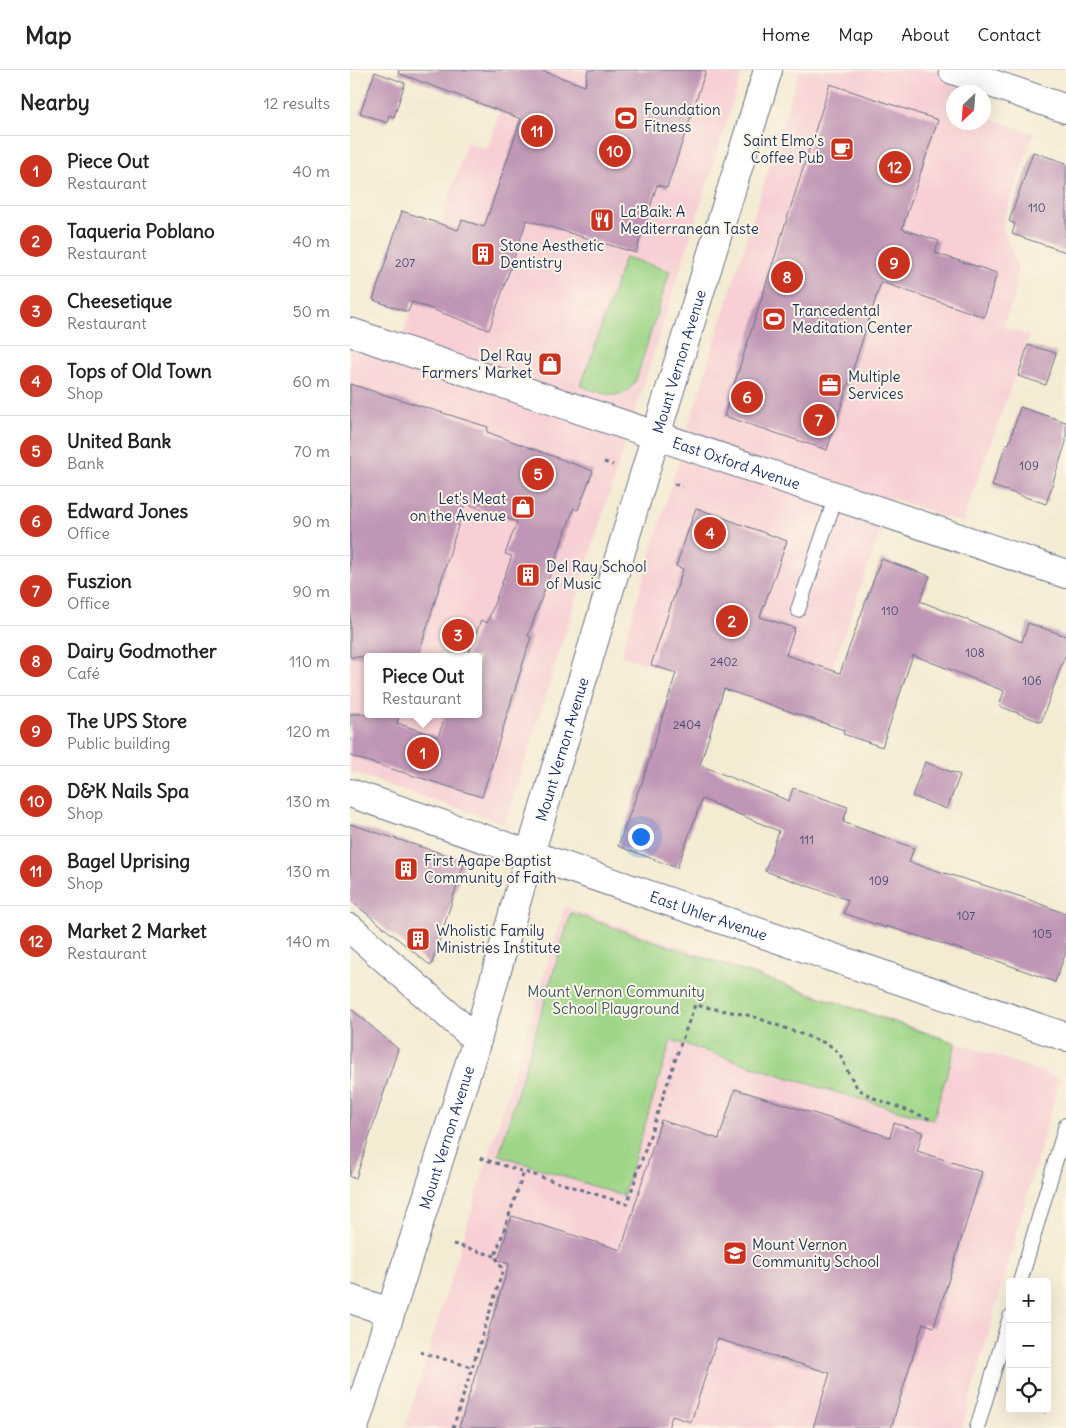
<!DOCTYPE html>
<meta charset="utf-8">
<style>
body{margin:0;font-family:Delius,sans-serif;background:#f2f2f2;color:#222}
.controls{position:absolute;right:15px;bottom:15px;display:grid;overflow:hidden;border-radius:5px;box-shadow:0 5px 20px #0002}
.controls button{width:45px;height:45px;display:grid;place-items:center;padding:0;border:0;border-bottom:1px solid #e0e0e0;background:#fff;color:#222;font:25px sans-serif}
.compass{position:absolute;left:596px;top:15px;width:45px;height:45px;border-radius:50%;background:#fff;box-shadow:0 5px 20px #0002;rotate:205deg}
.you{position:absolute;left:290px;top:766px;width:18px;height:18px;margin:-12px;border:4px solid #fff;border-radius:50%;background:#1a73e8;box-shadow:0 0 0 8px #1a73e833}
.badge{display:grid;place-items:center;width:32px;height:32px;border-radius:50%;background:#c8321e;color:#fff;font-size:16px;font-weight:700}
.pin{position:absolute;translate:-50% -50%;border:2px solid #fff;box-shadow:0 1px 5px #0006}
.popup{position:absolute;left:14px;top:583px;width:118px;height:65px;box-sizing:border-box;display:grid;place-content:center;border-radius:5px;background:#fff;filter:drop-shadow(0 1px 4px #0005);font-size:16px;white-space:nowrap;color:#767676}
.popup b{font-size:19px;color:#222}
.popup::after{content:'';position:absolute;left:50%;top:100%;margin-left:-10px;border:10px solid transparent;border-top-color:#fff}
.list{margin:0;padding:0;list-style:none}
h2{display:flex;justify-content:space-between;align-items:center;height:65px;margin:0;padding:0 20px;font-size:21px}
h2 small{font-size:16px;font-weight:400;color:#767676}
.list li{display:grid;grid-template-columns:32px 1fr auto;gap:15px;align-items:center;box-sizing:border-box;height:70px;padding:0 20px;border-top:1px solid #e0e0e0}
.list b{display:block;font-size:19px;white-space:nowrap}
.list p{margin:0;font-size:16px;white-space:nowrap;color:#767676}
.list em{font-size:16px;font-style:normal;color:#767676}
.icon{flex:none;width:28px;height:28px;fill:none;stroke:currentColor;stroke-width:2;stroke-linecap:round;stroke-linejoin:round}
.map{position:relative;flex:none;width:716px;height:1358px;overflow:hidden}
header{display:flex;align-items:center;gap:30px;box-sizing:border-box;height:70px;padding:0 25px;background:#fff;border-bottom:1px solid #e0e0e0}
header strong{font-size:24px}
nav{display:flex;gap:28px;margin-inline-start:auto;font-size:18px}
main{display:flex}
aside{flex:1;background:#fff}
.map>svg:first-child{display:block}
.built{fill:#f7cfd4;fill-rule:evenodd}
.green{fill:#9ed587;stroke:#5c8272}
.building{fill:#bf96b5}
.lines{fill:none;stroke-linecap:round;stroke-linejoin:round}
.service-casing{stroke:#677187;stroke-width:16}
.minor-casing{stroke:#677187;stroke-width:30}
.secondary-casing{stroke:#677187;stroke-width:30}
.path{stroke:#677187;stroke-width:3;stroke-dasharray:4 4;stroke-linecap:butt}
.service{stroke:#fff;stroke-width:14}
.minor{stroke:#fff;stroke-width:28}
.secondary{stroke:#fff;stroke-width:28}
.labels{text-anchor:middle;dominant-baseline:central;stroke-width:4;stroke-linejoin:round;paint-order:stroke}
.number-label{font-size:12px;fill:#444974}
.poi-label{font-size:15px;fill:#1b2f5e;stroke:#fcf5e5;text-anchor:start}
.street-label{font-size:15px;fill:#1b2f5e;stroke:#fcf5e5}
.park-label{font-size:15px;fill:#3c5868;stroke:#fcf5e5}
</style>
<header>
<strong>Map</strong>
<nav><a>Home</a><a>Map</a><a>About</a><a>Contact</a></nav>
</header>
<main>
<aside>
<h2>Nearby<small>12 results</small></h2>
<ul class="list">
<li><span class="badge">1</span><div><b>Piece Out</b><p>Restaurant</p></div><em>40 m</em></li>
<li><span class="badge">2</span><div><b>Taqueria Poblano</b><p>Restaurant</p></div><em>40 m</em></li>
<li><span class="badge">3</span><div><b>Cheesetique</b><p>Restaurant</p></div><em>50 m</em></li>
<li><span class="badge">4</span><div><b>Tops of Old Town</b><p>Shop</p></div><em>60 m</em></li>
<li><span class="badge">5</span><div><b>United Bank</b><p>Bank</p></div><em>70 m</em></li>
<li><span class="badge">6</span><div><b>Edward Jones</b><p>Office</p></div><em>90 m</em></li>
<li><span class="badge">7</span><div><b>Fuszion</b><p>Office</p></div><em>90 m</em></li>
<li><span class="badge">8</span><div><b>Dairy Godmother</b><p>Café</p></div><em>110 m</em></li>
<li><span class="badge">9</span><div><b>The UPS Store</b><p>Public building</p></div><em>120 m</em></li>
<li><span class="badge">10</span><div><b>D&amp;K Nails Spa</b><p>Shop</p></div><em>130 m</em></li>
<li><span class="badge">11</span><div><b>Bagel Uprising</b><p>Shop</p></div><em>130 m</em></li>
<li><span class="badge">12</span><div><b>Market 2 Market</b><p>Restaurant</p></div><em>140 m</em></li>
</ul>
</aside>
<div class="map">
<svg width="716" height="1358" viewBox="0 0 716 1358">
<rect width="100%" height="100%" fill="#fcf5e5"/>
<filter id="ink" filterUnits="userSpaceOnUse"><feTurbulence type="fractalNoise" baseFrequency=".02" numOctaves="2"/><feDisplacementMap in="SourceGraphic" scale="10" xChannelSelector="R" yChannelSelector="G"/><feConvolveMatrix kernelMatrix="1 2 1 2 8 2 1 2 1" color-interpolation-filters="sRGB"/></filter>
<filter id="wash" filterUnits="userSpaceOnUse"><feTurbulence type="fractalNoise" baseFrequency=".0096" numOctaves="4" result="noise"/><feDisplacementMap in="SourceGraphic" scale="20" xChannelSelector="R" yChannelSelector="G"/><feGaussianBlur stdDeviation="1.12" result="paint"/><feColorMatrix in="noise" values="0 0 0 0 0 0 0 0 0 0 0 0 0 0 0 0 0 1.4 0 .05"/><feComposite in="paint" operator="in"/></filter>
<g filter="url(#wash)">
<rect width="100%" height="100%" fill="#f4ebd3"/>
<g class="built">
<path d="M165 0H393L155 754 0 702V279L43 294 117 73 137 79ZM18 587H128V644H18Z"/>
<path d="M449 0H647L634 41V22H604V52H634V46L684 63 652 156 668 199 664 228 653 256 679 266 612 453 542 428 464 650 271 585 339 355Z"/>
<path d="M215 837 710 1008 612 1358H55Z"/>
</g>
<g class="green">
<path d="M275 187 320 201 286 310C272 335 252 323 231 316Z"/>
<path d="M221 843 606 973 583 1050 468 1017 321 970 273 1126 149 1085Z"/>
</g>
<g id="blocks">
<g class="building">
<path d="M49 0H190L235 16 238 0H356L317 118 307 115 286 183 177 150 139 260 62 232 58 242 23 230 52 141 108 160 112 150 134 157 171 49 48 3Z"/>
<path d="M25 2 55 13 44 47 39 45 37 53 10 43Z"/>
<path d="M480 14 588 50 552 159 589 171 585 183 647 203 634 247 531 212 477 380 374 346Z"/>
<path d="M683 82 716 93V182L662 164 665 154 659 151Z"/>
<path d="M678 275 706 283 696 315 668 306Z"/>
<path d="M0 314 138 357 137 362 243 401 228 440 224 438 178 566 181 567 132 727 0 686V644H50L47 653 88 667 96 644H128V587H117L131 550 137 553 162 486 155 484 167 452 115 433 68 587H0Z"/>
<path d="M670 337 716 352V372L696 434 642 416 656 374H659Z"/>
<path d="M346 438 437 471 410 547 445 558 436 585 490 603 531 489 580 506 570 531 672 572 678 553 716 566V583L691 652 649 636 654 621 563 585 532 677 493 664 494 660 374 619 350 695 439 731 443 718 498 737 493 752 564 778 559 792 672 827 716 844V882L705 912 645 890 536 856V858L494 843 498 830 415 801 429 761 352 729 327 798 268 776 290 716H291L326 603 301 595 333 499 326 496Z"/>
<path d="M575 692 610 705 597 739 562 726Z"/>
<path d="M0 754 115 791 81 896 0 830Z"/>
<path d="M0 938 48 979 6 1108 0 1107Z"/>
<path d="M385 1019 540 1067 544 1053 573 1062 567 1081 632 1102 584 1257 573 1253 541 1358H463L480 1303 367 1269 341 1352 322 1346 318 1358H109L159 1194 148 1190 162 1146 271 1180 311 1050 369 1069Z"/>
</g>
</g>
</g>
<g filter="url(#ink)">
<use href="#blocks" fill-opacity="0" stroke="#677187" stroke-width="1"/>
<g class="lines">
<g class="service-casing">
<g id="service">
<path d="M448 540 486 426"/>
<path d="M670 1212 716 1055"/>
<path d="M627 1358 660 1247"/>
</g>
</g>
<g class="minor-casing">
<g id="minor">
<path d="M603 0 716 39"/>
<path id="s1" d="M0 262 716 504"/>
<path id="s2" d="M0 723 716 967"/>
<path d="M0 858 127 970"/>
<path d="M0 1229 40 1242"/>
</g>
</g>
<g class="secondary-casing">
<g id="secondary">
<path id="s3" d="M4 1358 127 970 180 784 306 365 418 0"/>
</g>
</g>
<g class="path">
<path d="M254 392 263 395"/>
<path d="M324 414 332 416"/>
<path d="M130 1088 277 1134 331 973 345 935 402 946 478 974 490 984 498 1002 508 1019 524 1028 583 1050"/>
<path d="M103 1174 145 1186"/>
<path d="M70 1282 121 1297"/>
<path d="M686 1339 696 1342"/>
<path d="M103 1358 153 1200 145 1186 174 1102"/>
</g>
<use href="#service" class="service"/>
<use href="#minor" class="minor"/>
<use href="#secondary" class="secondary"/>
</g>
</g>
<defs>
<g id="stadium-square" transform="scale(1.25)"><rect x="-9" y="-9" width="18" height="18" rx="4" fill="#c8321e" stroke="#fcf5e5"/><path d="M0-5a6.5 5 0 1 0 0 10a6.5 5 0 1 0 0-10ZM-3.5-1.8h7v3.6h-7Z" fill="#fff"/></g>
<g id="cafe-square" transform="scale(1.25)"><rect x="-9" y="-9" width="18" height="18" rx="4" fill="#c8321e" stroke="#fcf5e5"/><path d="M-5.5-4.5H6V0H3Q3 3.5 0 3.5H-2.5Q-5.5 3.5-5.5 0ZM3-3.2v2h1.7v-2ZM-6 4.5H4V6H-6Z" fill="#fff"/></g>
<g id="restaurant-square" transform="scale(1.25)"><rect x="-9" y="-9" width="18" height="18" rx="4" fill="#c8321e" stroke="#fcf5e5"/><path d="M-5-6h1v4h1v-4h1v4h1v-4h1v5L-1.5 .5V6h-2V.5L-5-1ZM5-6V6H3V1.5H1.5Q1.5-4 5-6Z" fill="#fff"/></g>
<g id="building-square" transform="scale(1.25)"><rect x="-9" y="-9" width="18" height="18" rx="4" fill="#c8321e" stroke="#fcf5e5"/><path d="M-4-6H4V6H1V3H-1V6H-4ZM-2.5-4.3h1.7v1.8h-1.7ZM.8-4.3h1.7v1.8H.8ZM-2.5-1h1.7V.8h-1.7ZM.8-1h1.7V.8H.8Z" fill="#fff"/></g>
<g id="shop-square" transform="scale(1.25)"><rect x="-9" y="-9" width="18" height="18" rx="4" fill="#c8321e" stroke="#fcf5e5"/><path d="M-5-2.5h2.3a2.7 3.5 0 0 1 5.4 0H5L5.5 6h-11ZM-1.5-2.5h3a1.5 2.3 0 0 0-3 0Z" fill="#fff"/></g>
<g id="office-square" transform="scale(1.25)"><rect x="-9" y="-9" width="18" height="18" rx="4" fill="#c8321e" stroke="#fcf5e5"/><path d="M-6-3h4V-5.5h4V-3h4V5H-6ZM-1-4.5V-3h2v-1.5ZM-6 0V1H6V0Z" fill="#fff"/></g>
<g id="school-square" transform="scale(1.25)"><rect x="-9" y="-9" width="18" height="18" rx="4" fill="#c8321e" stroke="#fcf5e5"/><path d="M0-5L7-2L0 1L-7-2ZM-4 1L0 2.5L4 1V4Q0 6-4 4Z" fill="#fff"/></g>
</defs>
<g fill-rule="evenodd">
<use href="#stadium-square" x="276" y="48"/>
<use href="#cafe-square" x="492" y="79"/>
<use href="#restaurant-square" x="252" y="150"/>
<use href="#building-square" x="133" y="184"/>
<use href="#stadium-square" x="424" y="249"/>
<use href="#shop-square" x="200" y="294"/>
<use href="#office-square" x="480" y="315"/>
<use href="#shop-square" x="173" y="437"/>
<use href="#building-square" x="178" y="505"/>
<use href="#building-square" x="56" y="799"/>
<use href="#building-square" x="68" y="869"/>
<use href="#school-square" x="385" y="1183"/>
</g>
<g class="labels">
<g class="number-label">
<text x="687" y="137">110</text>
<text x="55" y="192">207</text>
<text x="679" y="395">109</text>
<text x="540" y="540">110</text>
<text x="625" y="582">108</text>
<text x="374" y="591">2402</text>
<text x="682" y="610">106</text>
<text x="337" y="654">2404</text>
<text x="457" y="769">111</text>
<text x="529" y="810">109</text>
<text x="616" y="845">107</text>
<text x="692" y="863">105</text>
</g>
<g class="poi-label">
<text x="294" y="39">Foundation<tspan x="294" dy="17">Fitness</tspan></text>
<text x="474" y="70" text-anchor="end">Saint Elmo's<tspan x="474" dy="17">Coffee Pub</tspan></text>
<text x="270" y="141">La'Baik: A<tspan x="270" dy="17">Mediterranean Taste</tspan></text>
<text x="150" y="175">Stone Aesthetic<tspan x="150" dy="17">Dentistry</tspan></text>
<text x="442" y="240">Trancedental<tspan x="442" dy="17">Meditation Center</tspan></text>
<text x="182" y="285" text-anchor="end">Del Ray<tspan x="182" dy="17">Farmers' Market</tspan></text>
<text x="498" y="306">Multiple<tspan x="498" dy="17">Services</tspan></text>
<text x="156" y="428" text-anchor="end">Let's Meat<tspan x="156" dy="17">on the Avenue</tspan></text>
<text x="196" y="496">Del Ray School<tspan x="196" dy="17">of Music</tspan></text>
<text x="74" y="790">First Agape Baptist<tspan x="74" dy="17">Community of Faith</tspan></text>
<text x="86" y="860">Wholistic Family<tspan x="86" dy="17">Ministries Institute</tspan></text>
<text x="402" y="1174">Mount Vernon<tspan x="402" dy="17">Community School</tspan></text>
</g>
<g class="street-label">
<text stroke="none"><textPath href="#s3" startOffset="1115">Mount Vernon Avenue</textPath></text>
<text stroke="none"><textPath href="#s1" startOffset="408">East Oxford Avenue</textPath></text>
<text stroke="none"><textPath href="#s3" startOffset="710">Mount Vernon Avenue</textPath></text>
<text stroke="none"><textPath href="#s2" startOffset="379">East Uhler Avenue</textPath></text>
<text stroke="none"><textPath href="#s3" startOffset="305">Mount Vernon Avenue</textPath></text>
</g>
<g class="park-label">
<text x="266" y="921">Mount Vernon Community<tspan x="266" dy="17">School Playground</tspan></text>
</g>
</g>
</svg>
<div class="controls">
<button>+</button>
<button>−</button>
<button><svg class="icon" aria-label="locate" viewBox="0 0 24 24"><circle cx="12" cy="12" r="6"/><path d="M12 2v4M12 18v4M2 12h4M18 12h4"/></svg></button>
</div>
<svg class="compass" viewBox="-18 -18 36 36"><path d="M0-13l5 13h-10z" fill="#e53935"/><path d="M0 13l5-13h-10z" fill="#767676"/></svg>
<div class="you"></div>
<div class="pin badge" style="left:73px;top:683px">1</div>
<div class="popup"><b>Piece Out</b>Restaurant</div>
<div class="pin badge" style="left:382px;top:551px">2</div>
<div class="pin badge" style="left:108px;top:565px">3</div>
<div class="pin badge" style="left:360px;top:463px">4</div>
<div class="pin badge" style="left:188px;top:404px">5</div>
<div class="pin badge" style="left:397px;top:327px">6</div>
<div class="pin badge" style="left:469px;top:350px">7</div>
<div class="pin badge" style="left:437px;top:207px">8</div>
<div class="pin badge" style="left:544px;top:193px">9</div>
<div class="pin badge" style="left:265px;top:81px">10</div>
<div class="pin badge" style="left:187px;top:61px">11</div>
<div class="pin badge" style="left:545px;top:97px">12</div>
</div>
</main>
